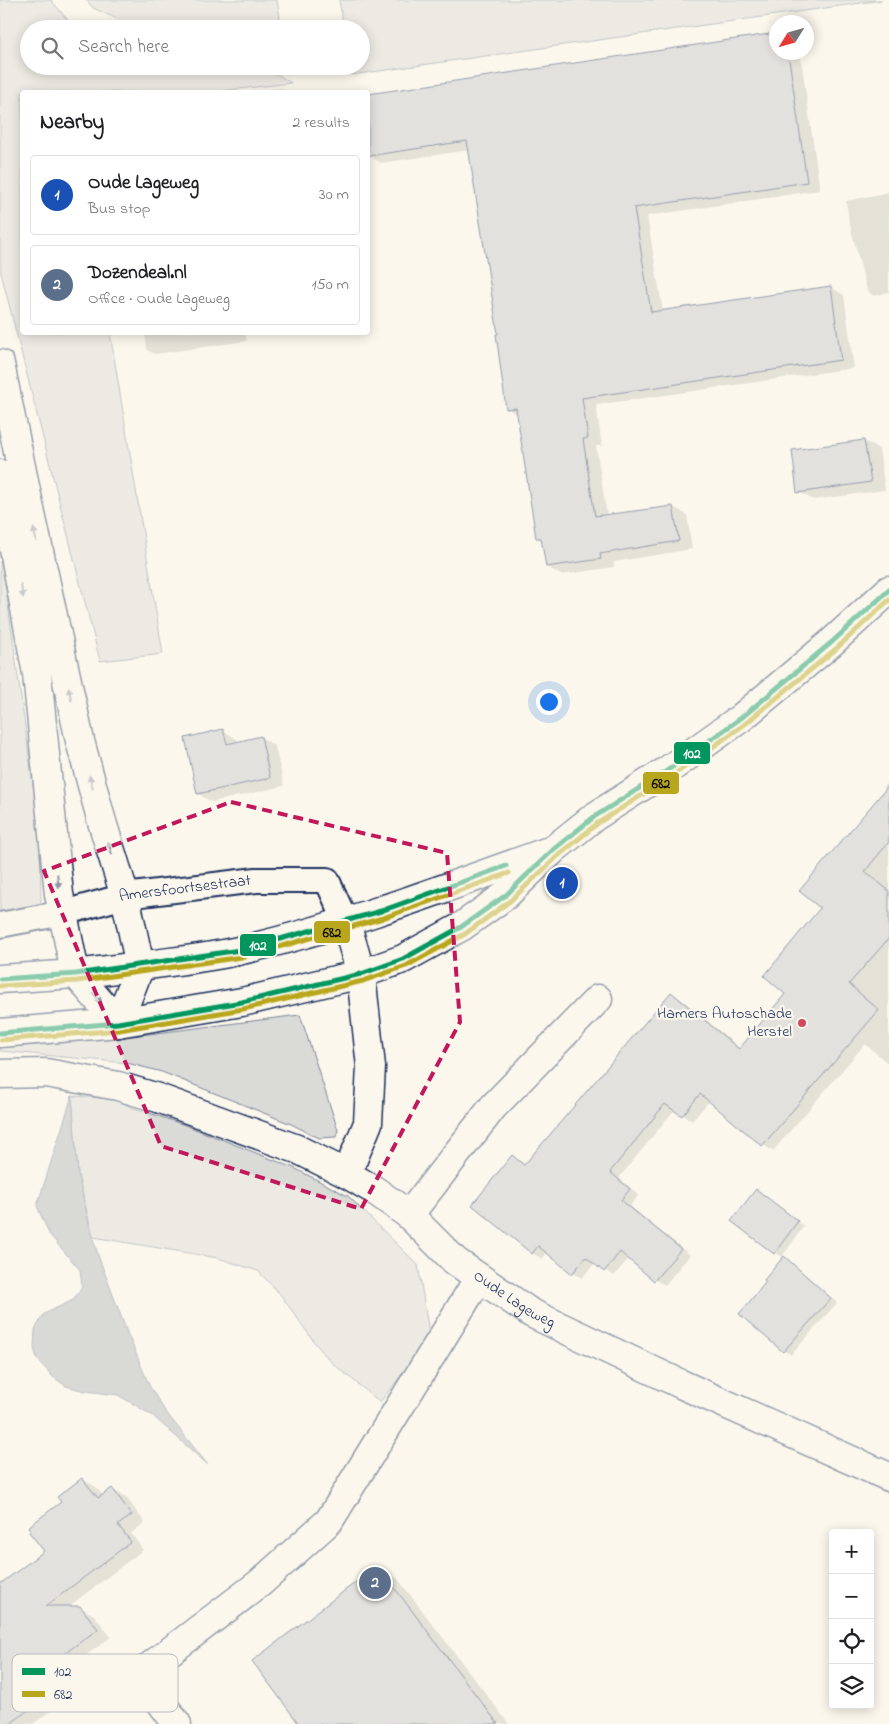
<!DOCTYPE html>
<meta charset="utf-8">
<style>
body{margin:0;font-family:"Indie Flower",sans-serif;background:#f2f2f2;color:#202124}
.controls{position:absolute;right:15px;bottom:15px;display:grid;overflow:hidden;border-radius:5px;box-shadow:0 2px 12px #0003}
.controls button{width:45px;height:45px;display:grid;place-items:center;padding:0;border:0;border-bottom:1px solid #e0e0e0;background:#fff;color:#202124;font:25px sans-serif}
.compass{position:absolute;left:769px;top:15px;width:45px;height:45px;border-radius:50%;background:#fff;box-shadow:0 2px 12px #0003;rotate:233deg}
.you{position:absolute;left:548px;top:701px;width:18px;height:18px;margin:-12px;border:4px solid #fff;border-radius:50%;background:#1a73e8;box-shadow:0 0 0 8px #1a73e833}
.badge{display:grid;place-items:center;width:32px;height:32px;border-radius:50%;background:#ea580c;color:#fff;font-size:16px;font-weight:700}
.pin{position:absolute;translate:-50% -50%;border:2px solid #fff;box-shadow:0 1px 5px #0006}
.list{margin:0;padding:0;list-style:none}
h2{display:flex;justify-content:space-between;align-items:center;height:65px;margin:0;padding:0 20px;font-size:21px}
h2 small{font-size:16px;font-weight:400;color:#757577}
.list li{display:grid;grid-template-columns:32px 1fr auto;gap:15px;align-items:center;box-sizing:border-box;height:80px;margin:0 10px 10px;padding:0 10px;border:1px solid #e0e0e0;border-radius:5px}
.list b{display:block;font-size:19px;white-space:nowrap}
.list p{margin:0;font-size:16px;white-space:nowrap;color:#757577}
.list em{font-size:16px;font-style:normal;color:#757577}
.icon{flex:none;width:28px;height:28px;fill:none;stroke:currentColor;stroke-width:2;stroke-linecap:round;stroke-linejoin:round}
.map{position:relative;flex:none;width:889px;height:1724px;overflow:hidden}
.search{position:absolute;background:#fff;box-shadow:0 2px 12px #0003;left:20px;top:20px;width:350px;height:55px;display:flex;align-items:center;gap:12px;box-sizing:border-box;padding:0 18px;border-radius:28px;color:#757577;font-size:19px}
.panel{position:absolute;background:#fff;box-shadow:0 2px 12px #0003;left:20px;top:90px;width:350px;height:245px;border-radius:5px}
.map>svg:first-child{display:block}
.green{fill:#dadad7;stroke:#7a849a}
.water{fill:#afb3bb;stroke:#747e96}
.shadow{fill:#0003}
.building{fill:#c3c5c9;stroke:#1b2f5e}
.lines{fill:none;stroke-linecap:round;stroke-linejoin:round}
.lane-casing{stroke:#1b2f5e;stroke-width:28}
.street-casing{stroke:#1b2f5e;stroke-width:31}
.secondary-casing{stroke:#1b2f5e;stroke-width:31}
.highway-casing{stroke:#1b2f5e;stroke-width:31}
.lane{stroke:#fbf7ec;stroke-width:24}
.street{stroke:#fbf7ec;stroke-width:28}
.secondary{stroke:#fbf7ec;stroke-width:28}
.highway{stroke:#fbf7ec;stroke-width:28}
.bus-1-casing{stroke:#fbf7ec;stroke-width:9}
.bus-2-casing{stroke:#fbf7ec;stroke-width:9}
.bus-1{stroke:#00965e;stroke-width:5}
.bus-2{stroke:#b8a61c;stroke-width:5}
.oneway{fill:#8b93a5}
.marked{fill:none;stroke:#c2185b;stroke-width:4;stroke-dasharray:10 6;stroke-linejoin:round}
.poi-dot{fill:#d1495b;stroke:#fbf7ec;stroke-width:2}
.labels{text-anchor:middle;dominant-baseline:central;stroke-width:4.5;stroke-linejoin:round;paint-order:stroke}
.street-label{font-size:16px;fill:#1b2f5e;stroke:#fbf7ec}
.poi-label{font-size:16px;fill:#1b2f5e;stroke:#fbf7ec;text-anchor:end}
.key{fill:#fbf7ec;stroke:#b8bbc1;stroke-width:1}
.key-label{font-size:14px;fill:#1b2f5e}
.line-badge{stroke:#fbf7ec;stroke-width:2}
.badge-label{font-size:14px;text-anchor:middle;font-weight:bold;fill:#fff}
.pale-badge-label{font-size:14px;text-anchor:middle;font-weight:bold;fill:#111}
</style>
<div class="map">
<svg width="889" height="1724" viewBox="0 0 889 1724">
<rect width="100%" height="100%" fill="#fbf7ec"/>
<filter id="ink" filterUnits="userSpaceOnUse"><feTurbulence type="fractalNoise" baseFrequency=".02" numOctaves="2"/><feDisplacementMap in="SourceGraphic" scale="10" xChannelSelector="R" yChannelSelector="G"/><feConvolveMatrix kernelMatrix="1 2 1 2 8 2 1 2 1" color-interpolation-filters="sRGB"/></filter>
<g filter="url(#ink)">
<g class="green">
<path d="M0 0H51L75 29H29V66H247L272 71 291 83 213 92H22V332L110 333 163 654 100 661 0 269Z"/>
<path d="M86 0H277L281 25 239 29H146L124 22 93 8Z"/>
<path d="M339 0H882L351 75 349 66H361V29H344Z"/>
<path d="M0 561 4 576 40 834 41 905 0 916Z"/>
<path d="M300 1015 338 1130 336 1137 319 1138 291 1124 162 1072 127 1063 0 1051V1048L117 1038Z"/>
<path d="M72 1096 115 1099 131 1107 185 1125 294 1168 348 1196 418 1265 430 1339 380 1402 332 1363 315 1343 280 1294 258 1271 218 1258 93 1237 78 1175Z"/>
</g>
<path class="water" d="M72 1096 78 1175 90 1228 98 1255 127 1332 150 1387 165 1411 208 1465 153 1416 118 1395 85 1391 66 1386 53 1377 37 1359 34 1348 35 1329 44 1314 73 1300 82 1287 80 1270 49 1234 37 1206Z"/>
<g class="shadow">
<path d="M776 35V52H800L820 190 647 216 663 311 831 287 844 295 854 368 596 405 602 446H596L607 516 673 507 687 515 692 549 614 562V567L561 575 547 567 543 541 537 537 518 415 507 408 499 335 470 150 381 163 368 155V95Z"/>
<path d="M280 88 289 92H248Z"/>
<path d="M889 192V292L874 296 867 291 849 221 846 201Z"/>
<path d="M145 332H245L247 341 155 354 147 350Z"/>
<path d="M864 441 879 449 885 490 813 500 799 492 793 451Z"/>
<path d="M223 731 237 739 238 743 260 737 275 746 284 786 212 802 198 794Z"/>
<path d="M889 780V1064L865 1044 773 1151 763 1145 710 1100 692 1121 675 1109 619 1178 639 1195 630 1206 690 1255 665 1285 655 1280 629 1258 614 1276 595 1263 582 1278 572 1272 548 1252 542 1259 532 1253 513 1157 526 1165 671 993 681 999 741 1049 787 994 822 908 886 790 883 787Z"/>
<path d="M763 1195 804 1226 782 1257 733 1221Z"/>
<path d="M784 1258 791 1262 837 1303 791 1355 784 1351 768 1282Z"/>
<path d="M83 1480 96 1487 103 1496 112 1489 126 1497 145 1523 131 1533 143 1550 68 1607H80L94 1615 111 1637 46 1685 60 1704 33 1724H0V1586L46 1552 28 1528 63 1502Z"/>
<path d="M377 1567 398 1579 509 1724H302Z"/>
</g>
<g class="building">
<path d="M776 33V52H788L807 182 634 208 651 312 831 286 841 360 582 398 588 438 583 439 595 516 673 506 679 541 600 554 601 559 546 567 541 538H536L516 408 506 409 496 334H498L467 141 368 156V94Z"/>
<path d="M864 440 871 482 797 493 792 450Z"/>
<path d="M223 729 227 744 261 736 270 778 197 794 185 738Z"/>
<path d="M889 785V842L865 871 889 891V938L849 984 879 1010 762 1146 700 1094 682 1116 665 1104 610 1172 630 1189 621 1200 681 1249 654 1281 620 1252 604 1272 586 1257 572 1274 538 1246 532 1254 472 1205 512 1155 524 1165 671 992 739 1049 785 994 764 976 820 908 799 891Z"/>
<path d="M756 1189 798 1221 774 1254 731 1221Z"/>
<path d="M784 1256 831 1298 783 1352 739 1314 766 1282 764 1280Z"/>
<path d="M82 1478 98 1498 112 1488 132 1515 118 1525 131 1542 46 1606H80L98 1629 33 1677 47 1696 10 1724H0V1584L44 1551 29 1532 31 1530 28 1527 61 1502 57 1497Z"/>
<path d="M377 1566 403 1599 498 1724H299L252 1661Z"/>
</g>
<g class="lines">
<g class="lane-casing">
<g id="lane">
<path id="s1" d="M0 925 63 913 125 896 256 880H327L346 922"/>
</g>
</g>
<g class="street-casing">
<g id="street">
<path d="M346 922 361 974 371 1067 368 1123 347 1174"/>
<path d="M140 966C174 961 209 958 242 950 346 926 445 888 546 852"/>
<path d="M118 1023 242 1002 361 974 403 959 461 927 506 895 554 849 594 817 668 770 741 718 832 642 889 590"/>
<path id="s2" d="M0 1074 46 1073 118 1086 158 1098 297 1149 347 1174 374 1190 409 1215 455 1261 531 1313 683 1385 889 1477"/>
<path d="M409 1215 493 1107 598 999"/>
<path d="M177 1724 140 1674 260 1583 329 1521 479 1278"/>
</g>
</g>
<g class="secondary-casing">
<g id="secondary">
<path d="M0 979 76 974 140 966"/>
<path d="M0 1033 118 1023"/>
</g>
</g>
<g class="highway-casing">
<path id="highway" d="M0 364 25 486 80 741 102 822 125 896 140 966 118 1023 76 974 72 958 59 894 37 674 0 474"/>
</g>
<use href="#lane" class="lane"/>
<use href="#street" class="street"/>
<use href="#secondary" class="secondary"/>
<use href="#highway" class="highway"/>
<g class="bus-1-casing">
<g id="bus-1">
<path d="M0 979 76 974 240 950 381 911 506 866"/>
<path d="M0 1033 118 1023 242 1002 361 974 403 959 461 927 506 895 554 849 594 817 668 770 741 718 832 642 889 590"/>
</g>
</g>
<g class="bus-2-casing">
<g id="bus-2">
<path d="M0 986 77 981 242 957 383 918 509 873"/>
<path d="M1 1040 119 1030 243 1009 363 981 406 966 465 934 510 901 559 855 598 823 672 776 745 724 837 648 889 600"/>
</g>
</g>
<use href="#bus-1" class="bus-1"/>
<use href="#bus-2" class="bus-2"/>
</g>
<defs><path id="oneway-solid" d="M-6-.8H1V-3.2L6.5 0L1 3.2V.8H-6Z" transform="scale(1.25)"/></defs>
<g class="oneway">
<use href="#oneway-solid" transform="translate(35 535) rotate(-102)"/>
<use href="#oneway-solid" transform="translate(22 591) rotate(80)"/>
<use href="#oneway-solid" transform="translate(70 694) rotate(-102)"/>
<use href="#oneway-solid" transform="translate(91 782) rotate(-105)"/>
<use href="#oneway-solid" transform="translate(110 848) rotate(-107)"/>
<use href="#oneway-solid" transform="translate(58 881) rotate(84)"/>
<use href="#oneway-solid" transform="translate(97 998) rotate(50)"/>
</g>
</g>
<path d="M0 0H889V1724H0ZM231 802 447 853 460 1022 361 1209 161 1146 44 871Z" fill="#fbf7ec" fill-opacity=".55" fill-rule="evenodd"/>
<path class="marked" d="M231 802 447 853 460 1022 361 1209 161 1146 44 871Z"/>
<circle class="poi-dot" cx="802" cy="1023" r="5"/>
<g class="labels">
<g class="street-label">
<text stroke="none"><textPath href="#s1" startOffset="189">Amersfoortsestraat</textPath></text>
<text stroke="none"><textPath href="#s2" startOffset="575">Oude Lageweg</textPath></text>
</g>
<g class="poi-label">
<text x="792" y="1014">Hamers Autoschade<tspan x="792" dy="18">Herstel</tspan></text>
</g>
</g>
<rect x="12" y="1654" width="166" height="58" rx="8" class="key"/>
<rect x="22" y="1668" width="23" height="7" fill="#00965e"/>
<rect x="22" y="1691" width="23" height="6" fill="#b8a61c"/>
<g class="key-label">
<text x="54" y="1676">102</text>
<text x="54" y="1699">682</text>
</g>
<g class="line-badge">
<rect x="673" y="741" width="38" height="24" rx="5" fill="#00965e"/>
<rect x="642" y="771" width="38" height="24" rx="5" fill="#b8a61c"/>
<rect x="313" y="920" width="38" height="24" rx="5" fill="#b8a61c"/>
<rect x="239" y="933" width="38" height="24" rx="5" fill="#00965e"/>
</g>
<g class="badge-label">
<text x="692" y="758">102</text>
<text x="258" y="950">102</text>
</g>
<g class="pale-badge-label">
<text x="661" y="788">682</text>
<text x="332" y="937">682</text>
</g>
</svg>
<div class="controls">
<button>+</button>
<button>−</button>
<button><svg class="icon" aria-label="locate" viewBox="0 0 24 24"><circle cx="12" cy="12" r="6"/><path d="M12 2v4M12 18v4M2 12h4M18 12h4"/></svg></button>
<button><svg class="icon" aria-label="layers" viewBox="0 0 24 24"><path d="M12 4l9 5-9 5-9-5zM3 14l9 5 9-5"/></svg></button>
</div>
<svg class="compass" viewBox="-18 -18 36 36"><path d="M0-13l5 13h-10z" fill="#e53935"/><path d="M0 13l5-13h-10z" fill="#757577"/></svg>
<div class="you"></div>
<div class="pin badge" style="left:562px;top:883px;background:#1a4fb4">1</div>
<div class="pin badge" style="left:375px;top:1583px;background:#5c6f8a">2</div>
<div class="search"><svg class="icon" aria-label="search" viewBox="0 0 24 24"><circle cx="10" cy="10" r="6"/><path d="M15 15l6 6"/></svg>Search here</div>
<section class="panel">
<h2>Nearby<small>2 results</small></h2>
<ul class="list">
<li><span class="badge" style="background:#1a4fb4">1</span><div><b>Oude Lageweg</b><p>Bus stop</p></div><em>30 m</em></li>
<li><span class="badge" style="background:#5c6f8a">2</span><div><b>Dozendeal.nl</b><p>Office · Oude Lageweg</p></div><em>150 m</em></li>
</ul>
</section>
</div>
